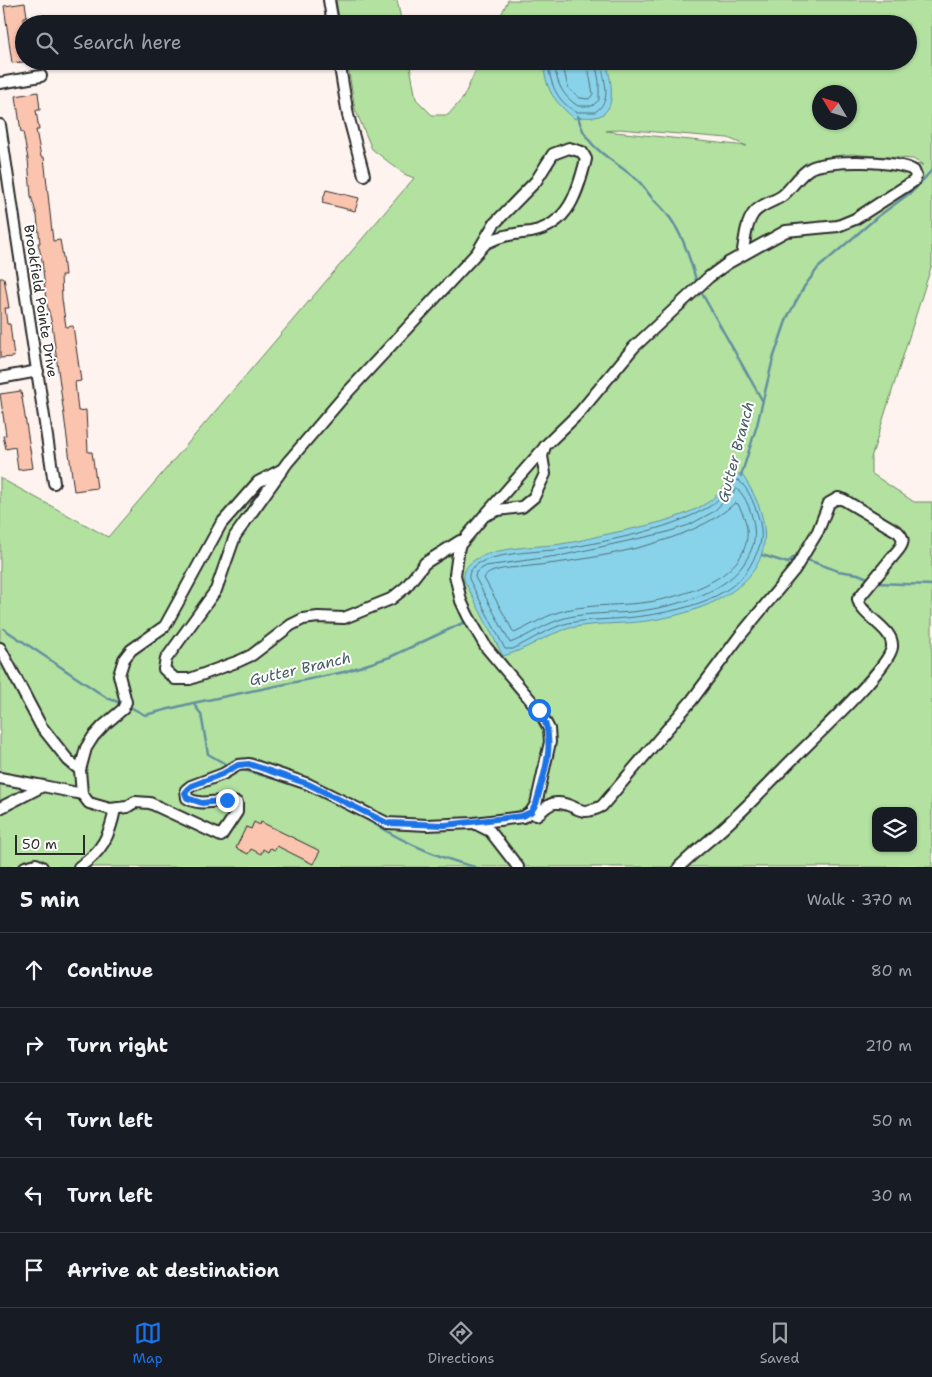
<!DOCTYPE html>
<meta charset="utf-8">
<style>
body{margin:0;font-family:"Shantell Sans",sans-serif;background:#242831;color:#f1f3f6}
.controls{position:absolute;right:15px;bottom:15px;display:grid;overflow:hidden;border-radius:10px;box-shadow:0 1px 4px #0004}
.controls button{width:45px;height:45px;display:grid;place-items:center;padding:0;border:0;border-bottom:1px solid #363941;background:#171b24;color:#f1f3f6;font:25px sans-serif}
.compass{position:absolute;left:812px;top:85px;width:45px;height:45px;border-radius:50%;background:#171b24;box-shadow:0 1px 4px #0004;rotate:308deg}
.scale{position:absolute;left:15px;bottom:12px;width:70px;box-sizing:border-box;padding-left:5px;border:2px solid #2b2b2b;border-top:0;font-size:14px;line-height:18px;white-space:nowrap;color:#2b2b2b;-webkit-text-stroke:4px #fff;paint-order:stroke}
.stop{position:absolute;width:15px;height:15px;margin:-11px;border:4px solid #1a73e8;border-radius:50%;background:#fff}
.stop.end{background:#1a73e8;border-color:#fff;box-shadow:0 1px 5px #0008}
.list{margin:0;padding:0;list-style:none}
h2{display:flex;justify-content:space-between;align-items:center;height:65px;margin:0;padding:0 20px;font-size:21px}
h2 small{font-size:16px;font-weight:400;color:#9ea1a6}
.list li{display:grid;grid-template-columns:32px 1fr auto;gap:15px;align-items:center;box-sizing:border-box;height:75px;padding:0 20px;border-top:1px solid #363941}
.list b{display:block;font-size:19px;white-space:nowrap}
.list em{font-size:16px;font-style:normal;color:#9ea1a6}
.icon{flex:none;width:28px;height:28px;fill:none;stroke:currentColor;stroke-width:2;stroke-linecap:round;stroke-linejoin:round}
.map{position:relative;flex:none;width:932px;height:867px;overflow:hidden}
.search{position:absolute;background:#171b24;box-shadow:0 1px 4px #0004;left:15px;right:15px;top:15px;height:55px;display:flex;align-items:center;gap:12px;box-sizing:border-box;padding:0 18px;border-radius:28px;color:#9ea1a6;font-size:19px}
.sheet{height:440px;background:#171b24}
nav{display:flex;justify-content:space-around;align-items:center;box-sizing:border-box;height:70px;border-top:1px solid #363941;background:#171b24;font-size:14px;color:#9ea1a6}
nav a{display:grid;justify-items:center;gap:2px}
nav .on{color:#1a73e8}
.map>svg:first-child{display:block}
.green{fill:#b2e1a0;stroke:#6e8666;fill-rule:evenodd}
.water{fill:#89d3ea;stroke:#63909e}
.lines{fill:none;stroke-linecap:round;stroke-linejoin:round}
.shore{stroke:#516e77;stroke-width:1}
.stream{stroke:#63909e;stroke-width:2.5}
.building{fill:#fbc4af;stroke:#2b2b2b}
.minor-casing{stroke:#2b2b2b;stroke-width:14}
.minor{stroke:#fff;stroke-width:10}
.route{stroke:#1a73e8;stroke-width:6}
.labels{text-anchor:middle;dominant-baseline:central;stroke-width:4;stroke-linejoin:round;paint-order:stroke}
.street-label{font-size:14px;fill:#2b2b2b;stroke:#fff}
.water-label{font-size:15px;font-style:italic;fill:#475d64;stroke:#fff}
</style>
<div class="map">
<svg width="932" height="867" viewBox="0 0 932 867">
<rect width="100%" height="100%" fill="#fef3ef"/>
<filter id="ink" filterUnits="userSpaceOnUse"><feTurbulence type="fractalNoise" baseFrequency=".02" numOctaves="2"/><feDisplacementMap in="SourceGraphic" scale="10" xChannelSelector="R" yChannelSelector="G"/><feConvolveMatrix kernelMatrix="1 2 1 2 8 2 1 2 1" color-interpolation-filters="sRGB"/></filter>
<g filter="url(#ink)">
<g class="green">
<path d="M336 0H397L402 24H340Z"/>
<path d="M508 0H932V264L871 458V473L914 502H932V867H0V478L108 537 414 178 404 174 372 149 355 109 347 61H409L416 99 432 115H448L463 98 480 61H908V24H497ZM820 92H850V122H820ZM619 129 728 138 747 146 606 131ZM851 154 913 159 923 165 835 156ZM876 811H913V848H876Z"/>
</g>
<g class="water">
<path d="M543 61H606C610 77 620 113 595 117 588 118 581 116 575 119 553 100 546 91 543 61Z"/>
<path d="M741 473C801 560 737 606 653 620 625 625 597 622 570 628 546 634 527 650 503 656L464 580C460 545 538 548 561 544 579 542 596 536 613 533 645 526 679 520 707 503 721 494 726 480 741 473Z"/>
</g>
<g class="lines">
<g class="shore">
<path d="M548 61C550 84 556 100 576 112H595C614 99 603 81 601 61"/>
<path d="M554 61C556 81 561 95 578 106H592L599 100V81L595 61"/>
<path d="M562 61 568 88 580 98 589 99 593 94 587 61"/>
<path d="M738 480C749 487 757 511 760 523 764 542 758 551 750 566 728 606 655 616 613 619 598 620 583 620 568 623 549 628 531 640 513 649H505L469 579C465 551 545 552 564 549 611 540 665 531 707 508 720 502 726 485 738 480Z"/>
<path d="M737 489C746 495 753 516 754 527 756 541 752 550 745 562 723 599 650 613 611 613 596 614 580 614 565 618 546 623 529 636 510 643L475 577 476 572 486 566 564 555 664 533 689 525 713 512Z"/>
<path d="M735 503 738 504C742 512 746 520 747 529 751 576 685 596 649 602 621 606 593 604 566 610 547 614 531 626 514 633L484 578C490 567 518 568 530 566 589 560 692 544 735 503Z"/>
</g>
<g class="stream">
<path d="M578 116C585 149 612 158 636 179 644 185 648 195 656 202 680 224 688 252 697 283"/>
<path d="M700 290 762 400"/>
<path d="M741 476 757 425 773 359 787 318 804 287 818 268 876 218 914 190 932 170"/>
<path d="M762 555 788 563 793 558H798"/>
<path d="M808 560 838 571 858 574 870 579"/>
<path d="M876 583 932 585"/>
<path d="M4 629 107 698 121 703"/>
<path d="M193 703 201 714 208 754 229 766"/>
<path d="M132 708 145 715 193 703 344 672 390 657 467 621"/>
<path d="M240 769 286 782"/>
<path d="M356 813C394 837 431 856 475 867"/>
</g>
</g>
<g class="building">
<path d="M25 3 27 16 24 17V62L12 63 4 6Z"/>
<path d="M38 92 40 110H36L39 130H36L41 157H44L53 241 60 240 63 257 65 275H61L62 299 66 327 73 326 81 381 75 382 78 411 86 410 88 452H92L97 488 74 491 52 324 46 300 42 260 38 243H40L37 216 31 196 28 159 23 132H21L16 96Z"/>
<path d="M326 190 359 198 355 211 322 203Z"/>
<path d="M0 278H4L9 308H5L7 324H10L14 357 0 358Z"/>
<path d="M21 391 33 468 18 470 15 447 6 449 3 436 6 435 0 394Z"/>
<path d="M254 822 260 825 261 822 320 851 313 864 277 846 275 850 270 848 268 852 263 849 261 854 251 849 248 854 236 848 246 827 251 829Z"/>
</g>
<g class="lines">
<g class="minor-casing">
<g id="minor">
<path d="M329 0 333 24"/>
<path d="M339 61 348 115 364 175"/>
<path d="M0 83 41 76"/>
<path d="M0 125 54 483"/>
<path d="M0 378 38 371"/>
<path d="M283 469 258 482 221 524 165 626 131 650 124 659 119 675 126 702 123 709 103 726 93 737 86 748 80 770 82 794 89 803 110 809 127 807 135 802 150 803 221 836 237 812V803C219 797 202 808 187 798L186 790 191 786 223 774 238 765 249 764 308 784 387 823 427 825 474 823 523 817 531 812 536 804 540 787 550 742 549 729 539 710 486 647 468 616 461 601 455 575 459 546 484 516 498 510 522 507 534 497 545 474 542 456 545 446 580 412 634 347 709 277 728 263 786 231 838 226 855 219 914 181 916 176 914 171C900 160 826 159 809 169 798 176 792 188 782 196 773 202 759 205 753 214 745 225 745 242 742 255"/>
<path d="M486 514 543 449"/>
<path d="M460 541 425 563 406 587 391 599 344 618 318 617 303 619 291 625 252 655 239 661 190 679H175L164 669 166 659 216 590 235 536 287 463 346 394 486 243C501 235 515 234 531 232 569 225 578 191 586 159L582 152 569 148 553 154 536 181 494 224 478 251"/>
<path d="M0 648 41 726 68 760 80 770"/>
<path d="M0 778 43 786"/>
<path d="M0 808 43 786 82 794"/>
<path d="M531 812 536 815C542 812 548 803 556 803 576 802 577 819 602 806L692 700 739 637 795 569 818 531 829 503 838 498 844 500 898 532C904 538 904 542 899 549L858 599C861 617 894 628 892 647 890 669 803 748 784 768 767 785 751 803 733 819 716 836 696 850 679 867"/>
<path d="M476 824 490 831 518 867"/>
<path d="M25 867 36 864 42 867"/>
<path d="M79 867C102 852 110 835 115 809"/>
</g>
</g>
<use href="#minor" class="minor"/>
</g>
</g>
<g class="lines" filter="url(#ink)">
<path class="route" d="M227 800 202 803 187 798 185 793 191 786 222 774 238 765 249 764 308 784 387 823 445 825 522 816 531 812 536 804C544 774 558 739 539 710"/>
</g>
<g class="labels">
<g class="street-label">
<text transform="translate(41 301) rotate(81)">Brookfield Pointe Drive</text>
</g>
<g class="water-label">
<text transform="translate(736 452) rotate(-75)">Gutter Branch</text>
<text transform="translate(300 669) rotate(-13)">Gutter Branch</text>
</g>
</g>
</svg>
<div class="controls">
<button><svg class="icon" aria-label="layers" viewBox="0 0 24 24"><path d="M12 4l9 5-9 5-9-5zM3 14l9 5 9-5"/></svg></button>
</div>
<svg class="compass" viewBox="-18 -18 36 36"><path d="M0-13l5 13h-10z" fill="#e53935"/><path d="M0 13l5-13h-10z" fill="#9ea1a6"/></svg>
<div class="scale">50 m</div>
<div class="stop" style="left:539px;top:710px"></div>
<div class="stop end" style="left:227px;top:800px"></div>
<div class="search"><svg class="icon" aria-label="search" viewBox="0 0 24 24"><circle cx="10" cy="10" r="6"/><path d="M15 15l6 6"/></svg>Search here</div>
</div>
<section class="sheet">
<h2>5 min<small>Walk · 370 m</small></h2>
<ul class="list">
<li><svg class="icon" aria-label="ahead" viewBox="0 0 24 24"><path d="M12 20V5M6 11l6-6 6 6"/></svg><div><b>Continue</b></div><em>80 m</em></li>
<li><svg class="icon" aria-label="right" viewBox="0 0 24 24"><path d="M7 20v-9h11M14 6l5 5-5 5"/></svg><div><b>Turn right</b></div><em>210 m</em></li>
<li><svg class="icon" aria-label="left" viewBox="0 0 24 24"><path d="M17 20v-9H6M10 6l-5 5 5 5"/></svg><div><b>Turn left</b></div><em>50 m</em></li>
<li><svg class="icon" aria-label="left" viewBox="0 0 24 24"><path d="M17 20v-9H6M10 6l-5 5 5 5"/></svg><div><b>Turn left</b></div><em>30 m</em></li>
<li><svg class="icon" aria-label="arrive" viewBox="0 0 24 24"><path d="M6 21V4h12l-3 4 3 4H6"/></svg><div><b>Arrive at destination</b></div></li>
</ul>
</section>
<nav>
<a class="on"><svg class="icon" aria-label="map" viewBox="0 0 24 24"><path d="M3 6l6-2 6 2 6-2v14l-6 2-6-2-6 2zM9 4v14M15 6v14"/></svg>Map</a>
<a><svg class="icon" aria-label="directions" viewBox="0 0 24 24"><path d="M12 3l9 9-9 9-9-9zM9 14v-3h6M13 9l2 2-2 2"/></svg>Directions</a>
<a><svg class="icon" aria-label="saved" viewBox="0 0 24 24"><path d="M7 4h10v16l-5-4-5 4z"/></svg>Saved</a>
</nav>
